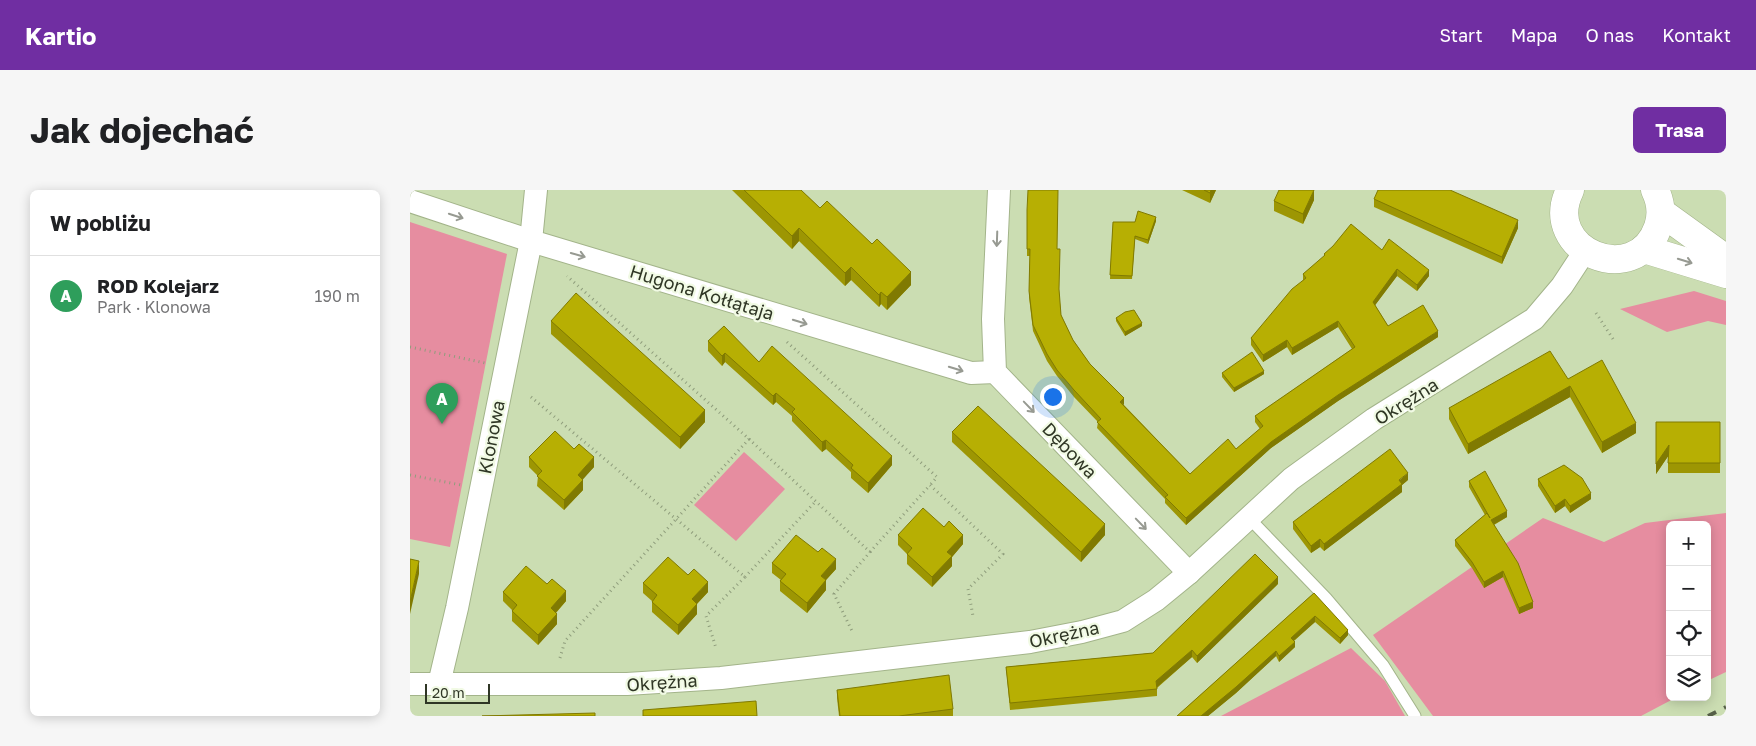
<!DOCTYPE html>
<html lang="pl">
<meta charset="utf-8">
<style>
body{margin:0;font-family:"Golos Text",sans-serif;background:#f6f6f6;color:#202124}
.controls{position:absolute;right:15px;bottom:15px;display:grid;overflow:hidden;border-radius:8px;box-shadow:0 2px 12px #0003}
.controls button{width:45px;height:45px;display:grid;place-items:center;padding:0;border:0;border-bottom:1px solid #e0e0e0;background:#fff;color:#202124;font:25px sans-serif}
.scale{position:absolute;left:15px;bottom:12px;width:65px;box-sizing:border-box;padding-left:5px;border:2px solid #2f3625;border-top:0;font-size:14px;line-height:18px;white-space:nowrap;color:#2f3625;-webkit-text-stroke:4px #f1fae4;paint-order:stroke}
.you{position:absolute;left:642px;top:206px;width:18px;height:18px;margin:-12px;border:4px solid #fff;border-radius:50%;background:#1a73e8;box-shadow:0 0 0 8px #1a73e833}
.badge{display:grid;place-items:center;width:32px;height:32px;border-radius:50%;background:#702ea2;color:#fff;font-size:16px;font-weight:700}
.pin{position:absolute;translate:-50% -41px;filter:drop-shadow(0 1px 2px #0008)}
.pin::after{content:'';position:absolute;top:26px;width:18px;height:15px;background:inherit;clip-path:polygon(0 0,100% 0,50% 100%)}
.list{margin:0;padding:0;list-style:none}
h2{display:flex;justify-content:space-between;align-items:center;height:65px;margin:0;padding:0 20px;font-size:21px}
h2 small{font-size:16px;font-weight:400;color:#757577}
.list li{display:grid;grid-template-columns:32px 1fr auto;gap:15px;align-items:center;box-sizing:border-box;height:80px;padding:0 20px;border-top:1px solid #e0e0e0}
.list b{display:block;font-size:19px;white-space:nowrap}
.list p{margin:0;font-size:16px;white-space:nowrap;color:#757577}
.list em{font-size:16px;font-style:normal;color:#757577}
.icon{flex:none;width:28px;height:28px;fill:none;stroke:currentColor;stroke-width:2;stroke-linecap:round;stroke-linejoin:round}
.map{position:relative;flex:none;width:1316px;height:526px;overflow:hidden;border-radius:8px}
header{display:flex;align-items:center;gap:30px;box-sizing:border-box;height:70px;padding:0 25px;background:#702ea2;color:#fff}
header strong{font-size:24px}
nav{display:flex;gap:28px;margin-inline-start:auto;font-size:18px}
.intro{display:flex;align-items:center;justify-content:space-between;box-sizing:border-box;height:120px;padding:0 30px}
h1{margin:0;font-size:35px}
.button{padding:12px 22px;border-radius:8px;background:#702ea2;color:#fff;font-size:18px;font-weight:700}
main{display:flex;gap:30px;padding:0 30px}
aside{flex:1;background:#fff;border-radius:8px;box-shadow:0 2px 12px #0003}
.map>svg:first-child{display:block}
.green{fill:#e68da0}
.lines{fill:none;stroke-linecap:round;stroke-linejoin:round}
.service-casing{stroke:#a3b48a;stroke-width:13}
.minor-casing{stroke:#a3b48a;stroke-width:24}
.secondary-casing{stroke:#a3b48a;stroke-width:29}
.path{stroke:#8f9d7c;stroke-width:3;stroke-dasharray:1 4;stroke-linecap:butt}
.service{stroke:#fff;stroke-width:11}
.minor{stroke:#fff;stroke-width:22}
.secondary{stroke:#fff;stroke-width:28}
.rail{stroke:#555f48;stroke-width:4;stroke-dasharray:9 9;stroke-linecap:butt}
.wall{fill:#9d9603}
.shaded-wall{fill:#807a02}
.building{fill:#b7af03;stroke:#807a02}
.oneway{stroke:#979a92}
.labels{text-anchor:middle;dominant-baseline:central;stroke-width:4.5;stroke-linejoin:round;paint-order:stroke}
.street-label{font-size:18px;fill:#2f3625;stroke:#f1fae4}
</style>
<header>
<strong>Kartio</strong>
<nav><a>Start</a><a>Mapa</a><a>O nas</a><a>Kontakt</a></nav>
</header>
<div class="intro"><h1>Jak dojechać</h1><a class="button">Trasa</a></div>
<main>
<aside>
<h2>W pobliżu<small></small></h2>
<ul class="list">
<li><span class="badge" style="background:#2e9e5b">A</span><div><b>ROD Kolejarz</b><p>Park · Klonowa</p></div><em>190 m</em></li>
</ul>
</aside>
<div class="map">
<svg width="1316" height="526" viewBox="0 0 1316 526">
<rect width="100%" height="100%" fill="#cbddb2"/>
<g class="green">
<path d="M0 32 97 64 40 357 0 349Z"/>
<path d="M1284 101 1316 111V135L1298 131 1257 142 1210 119Z"/>
<path d="M334 262 375 299 326 351 284 315Z"/>
<path d="M1316 323V482L1297 491V335H1260V507H1267L1231 526H1023L963 445 1133 328 1194 352 1235 333Z"/>
<path d="M941 458 975 491 995 526H811Z"/>
</g>
<g class="lines">
<g class="service-casing">
<path id="service" d="M839 328 916 408 973 475 1005 526"/>
</g>
<g class="minor-casing">
<g id="minor">
<path d="M589 0 583 129 585 182 779 383"/>
<path d="M0 11 121 51 561 183 585 182"/>
<path d="M0 494H217L311 488 620 452 672 442 713 431 746 410 779 383 881 289 964 229 1124 129 1152 96 1175 61"/>
<path d="M29 494 47 418 121 51 126 0"/>
</g>
</g>
<g class="secondary-casing">
<g id="secondary">
<path d="M1160 0C1130 61 1226 100 1248 37 1252 25 1251 12 1245 0"/>
<path d="M1251 22 1316 69"/>
<path d="M1234 59 1316 84"/>
</g>
</g>
<g class="path">
<path d="M1186 123 1203 149"/>
<path d="M377 152 527 287 520 295"/>
<path d="M0 157 75 173"/>
<path d="M121 207 335 387 296 426 306 458"/>
<path d="M339 249 460 362 424 404 442 441"/>
<path d="M0 285 51 295"/>
<path d="M460 362 520 295 593 364 558 399 563 426"/>
<path d="M335 387 406 311"/>
<path d="M150 468 155 451 339 249 157 86"/>
</g>
<use href="#service" class="service"/>
<use href="#minor" class="minor"/>
<use href="#secondary" class="secondary"/>
<path class="rail" d="M1298 526 1316 517"/>
</g>
<g class="wall">
<path d="M322 0H391L410 18 501 95 477 120 471 114 469 117 441 90 435 96 389 51 382 59Z"/>
<path d="M772 0H806L800 13Z"/>
<path d="M964 9 1108 38 1092 74 964 17Z"/>
<path d="M904 10 893 34 864 21V11Z"/>
<path d="M617 20 647 59 649 101 651 125 663 150 680 174 714 215 780 284 826 259 850 239 845 232V226L942 159 928 137 882 165 877 157 853 172 841 155V148L893 91V84L914 67V64L972 60 1019 86 1007 101 987 86 965 115 978 136 1028 147 928 211 861 258 776 335 755 313V309L687 238 688 232 664 207 647 186 637 171 623 141 619 107 620 66H617Z"/>
<path d="M746 31 738 54 725 49 722 89H700L703 32H725Z"/>
<path d="M706 128 732 136 715 146 706 131Z"/>
<path d="M141 131 295 232 270 259 141 144Z"/>
<path d="M298 151 349 172 482 275 458 303 441 288V282L416 259 412 262 382 231V226L366 212 363 215 315 172 312 176 298 161Z"/>
<path d="M812 183 854 184 824 202 812 187Z"/>
<path d="M1158 189 1226 243 1192 263 1160 207 1058 264 1039 229V218Z"/>
<path d="M1246 232H1310V283H1258V266L1246 284Z"/>
<path d="M542 242 695 345 671 372 542 252Z"/>
<path d="M119 267 184 277 172 289 173 300 154 320 127 296 128 286 119 277Z"/>
<path d="M1128 289 1181 309 1160 323 1155 316 1145 323 1128 296Z"/>
<path d="M998 290 992 295V302L914 361 910 357 901 363 883 339V332Z"/>
<path d="M1059 291 1097 327 1084 335 1123 418 1109 424 1093 387 1074 398 1062 378 1045 356V350L1075 325 1059 297Z"/>
<path d="M488 345 553 354 542 367V376L522 397 497 374V364L488 355Z"/>
<path d="M362 373 426 379 416 390V400L397 423 370 401V391L371 390 362 383Z"/>
<path d="M233 393 298 402 287 414V424L268 445 242 422V411L233 403Z"/>
<path d="M868 394 787 473 782 467 747 498V506L600 520 596 477 743 463Z"/>
<path d="M93 402 156 411 146 423 147 434 128 455 102 431V420L93 411Z"/>
<path d="M904 403 938 445 930 454 905 432 884 451 885 457 869 472 866 466 826 503 798 526H767Z"/>
<path d="M427 500 543 519V526H429L427 508Z"/>
</g>
<g class="shaded-wall">
<path d="M801 0H806L800 13V3Z"/>
<path d="M904 0V10L893 34V24Z"/>
<path d="M746 27V31L738 54V50Z"/>
<path d="M1108 30V38L1092 74V67Z"/>
<path d="M389 38V51L382 59V46Z"/>
<path d="M441 77V90L435 96V83Z"/>
<path d="M987 79V86L963 118V112Z"/>
<path d="M1019 80V86L1007 101V95Z"/>
<path d="M501 82V95L477 120V107Z"/>
<path d="M471 102V114L469 117V105Z"/>
<path d="M928 131V137L882 165V158Z"/>
<path d="M732 133V136L715 146V142Z"/>
<path d="M1028 141V147L928 211 861 258 776 335V328L861 252 928 205Z"/>
<path d="M877 150V157L853 172V165Z"/>
<path d="M315 163V172L312 176V166Z"/>
<path d="M854 181V184L824 202V198Z"/>
<path d="M1160 196V207L1058 264V254Z"/>
<path d="M366 203V212L363 215V206Z"/>
<path d="M714 208V215L710 212Z"/>
<path d="M295 220V232L270 259V247Z"/>
<path d="M1226 233V243L1192 263V252Z"/>
<path d="M416 250V259L412 262V252Z"/>
<path d="M1259 255V265L1246 284V274Z"/>
<path d="M482 266V275L458 303V293Z"/>
<path d="M184 267V277L168 295V285Z"/>
<path d="M998 283V290L992 295V302L914 361V354Z"/>
<path d="M173 290V300L154 320V310Z"/>
<path d="M1181 303V309L1160 323V316Z"/>
<path d="M1155 309V316L1145 323V316Z"/>
<path d="M1097 321V327L1081 336V330Z"/>
<path d="M695 334V345L671 372V362Z"/>
<path d="M553 345V354L542 367V376L522 397V387L537 362Z"/>
<path d="M910 349V357L901 363V356Z"/>
<path d="M426 369V379L416 390V400L397 423V413L411 386Z"/>
<path d="M9 371V384L0 424V412Z"/>
<path d="M1093 381V387L1074 398V392Z"/>
<path d="M868 387V394L787 473V466Z"/>
<path d="M298 392V402L282 419V409Z"/>
<path d="M156 401V411L141 428V418Z"/>
<path d="M1123 412V418L1109 424V418Z"/>
<path d="M287 414V424L268 445V435Z"/>
<path d="M147 424V434L128 455V445Z"/>
<path d="M905 426V432L881 453V448Z"/>
<path d="M938 440V445L930 454V448Z"/>
<path d="M885 452V457L869 472V466Z"/>
<path d="M782 460V467L746 498V491Z"/>
<path d="M866 461V466L826 503 798 526H791Z"/>
</g>
<g class="building">
<path d="M334 0H391L410 18 417 11 462 54 467 49 501 82 477 107 471 102 469 105 441 77 435 83 389 38 382 46Z"/>
<path d="M618 0H648L647 59H650L649 99 651 125 663 150 680 174 714 208 710 212 780 284 818 249 826 259 853 236 845 226 945 157 928 131 882 158 877 150 853 165 841 148 882 99 896 88 893 84 915 65 914 64 923 56 941 34 972 60 979 49 1019 80 1007 95 987 79 963 112 978 136 1013 115 1028 141 928 205 861 252 776 328 755 307 758 305 687 232 691 229 664 200 647 180 637 164 623 135 619 101 620 59H617V20Z"/>
<path d="M794 0H801L800 3Z"/>
<path d="M869 0H904L893 24 864 11Z"/>
<path d="M968 0H1040L1108 30 1092 67 964 9Z"/>
<path d="M728 21 746 27 738 50 725 46 722 86 700 85 703 32H725Z"/>
<path d="M166 103 295 220 270 247 141 131Z"/>
<path d="M724 120 732 133 715 142 706 128 715 122Z"/>
<path d="M314 136 349 172 362 156 482 266 458 293 441 278 443 275 416 250 412 252 382 222 385 219 366 203 363 206 315 163 312 166 298 151Z"/>
<path d="M1140 161 1158 189 1192 170 1226 233 1192 252 1160 196 1058 254 1039 218Z"/>
<path d="M842 162 854 181 824 198 812 183Z"/>
<path d="M568 216 695 334 671 362 542 242Z"/>
<path d="M1246 232H1310V273H1258L1259 255 1246 274Z"/>
<path d="M145 241 164 259 169 254 184 267 168 285 173 290 154 310 127 286 132 281 119 267Z"/>
<path d="M980 259 998 283 989 290 992 294 914 354 910 349 901 356 883 332Z"/>
<path d="M1154 275 1172 288 1181 303 1160 316 1155 309 1145 316 1128 289Z"/>
<path d="M1075 281 1097 321 1081 330 1108 373 1123 412 1109 418 1093 381 1074 392 1062 372 1045 350 1077 323 1080 328 1059 291Z"/>
<path d="M513 318 534 337 539 331 553 345 537 362 542 366 522 387 497 364 502 358 488 345Z"/>
<path d="M386 345 408 362 412 358 426 369 411 386 416 390 397 413 370 391 376 384 362 373Z"/>
<path d="M845 364 868 387 787 466 782 460 746 491 747 499 600 513 596 477 743 463Z"/>
<path d="M258 367 278 385 284 379 298 392 282 409 287 414 268 435 242 412 247 405 233 393Z"/>
<path d="M0 369 9 371 0 412Z"/>
<path d="M116 376 137 394 142 389 156 401 141 418 147 424 128 445 102 421 107 415 93 402Z"/>
<path d="M904 403 938 440 930 448 905 426 881 448 885 452 869 466 866 461 826 497 791 526H767Z"/>
<path d="M539 485 543 519 489 526H430L427 500Z"/>
<path d="M346 511 347 526H233V520Z"/>
<path d="M185 523V526H72Z"/>
</g>
<defs><path id="oneway-shaft" d="M-6 0H5M1.5-3L5.5 0L1.5 3" fill="none" stroke-width="1.6" stroke-linecap="round" stroke-linejoin="round" transform="scale(1.25)"/></defs>
<g class="oneway">
<use href="#oneway-shaft" transform="translate(46 26) rotate(18)"/>
<use href="#oneway-shaft" transform="translate(587 49) rotate(92)"/>
<use href="#oneway-shaft" transform="translate(168 65) rotate(16)"/>
<use href="#oneway-shaft" transform="translate(1275 71) rotate(17)"/>
<use href="#oneway-shaft" transform="translate(390 132) rotate(17)"/>
<use href="#oneway-shaft" transform="translate(546 179) rotate(17)"/>
<use href="#oneway-shaft" transform="translate(619 217) rotate(46)"/>
<use href="#oneway-shaft" transform="translate(731 334) rotate(46)"/>
</g>
<g class="labels">
<g class="street-label">
<text transform="translate(292 102) rotate(17)">Hugona Kołłątaja</text>
<text transform="translate(996 211) rotate(-32)">Okrężna</text>
<text transform="translate(81 247) rotate(-79)">Klonowa</text>
<text transform="translate(660 260) rotate(46)">Dębowa</text>
<text transform="translate(654 444) rotate(-12)">Okrężna</text>
<text transform="translate(252 492) rotate(-4)">Okrężna</text>
</g>
</g>
</svg>
<div class="controls">
<button>+</button>
<button>−</button>
<button><svg class="icon" aria-label="locate" viewBox="0 0 24 24"><circle cx="12" cy="12" r="6"/><path d="M12 2v4M12 18v4M2 12h4M18 12h4"/></svg></button>
<button><svg class="icon" aria-label="layers" viewBox="0 0 24 24"><path d="M12 4l9 5-9 5-9-5zM3 14l9 5 9-5"/></svg></button>
</div>
<div class="scale">20 m</div>
<div class="you"></div>
<div class="pin badge" style="left:32px;top:234px;background:#2e9e5b">A</div>
</div>
</main>
